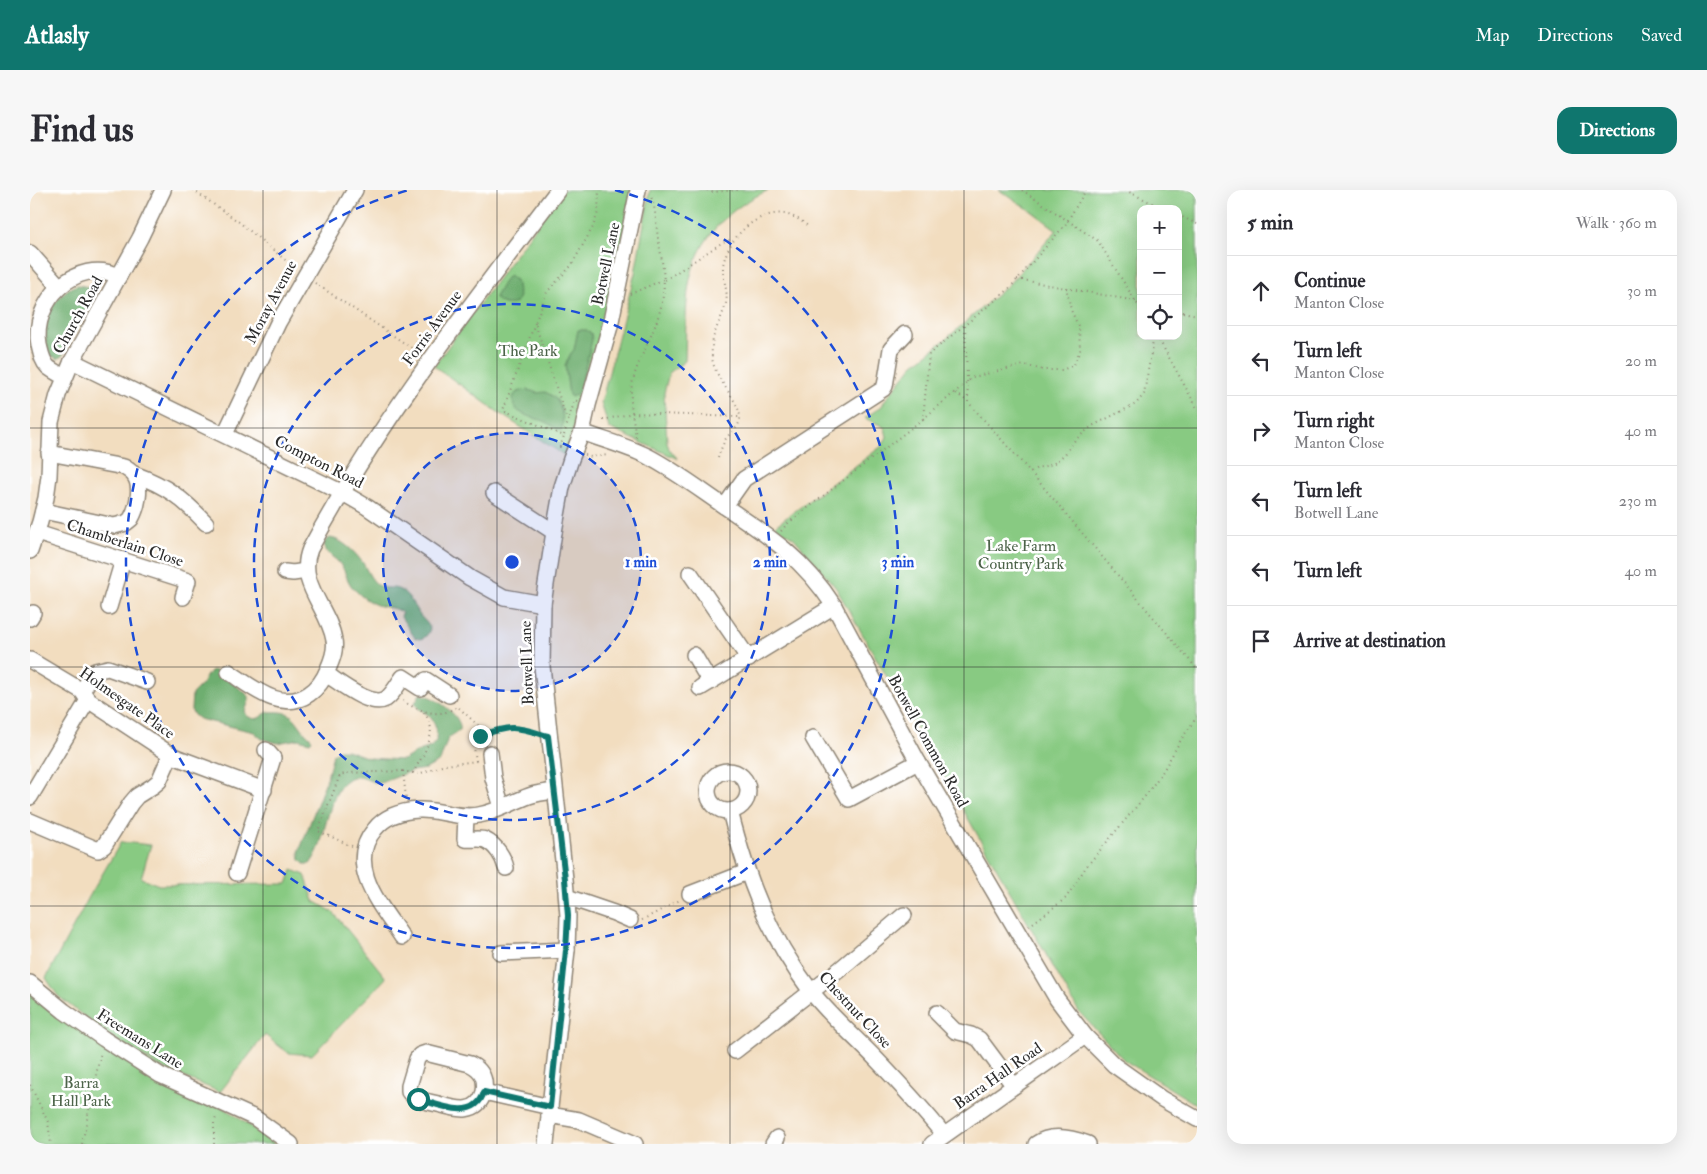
<!DOCTYPE html>
<meta charset="utf-8">
<style>
body{margin:0;font-family:"IM FELL Double Pica",serif;background:#f7f7f7;color:#2b2b33}
.controls{position:absolute;right:15px;top:15px;display:grid;overflow:hidden;border-radius:10px;box-shadow:0 5px 20px #0002}
.controls button{width:45px;height:45px;display:grid;place-items:center;padding:0;border:0;border-bottom:1px solid #e1e1e2;background:#fff;color:#2b2b33;font:25px sans-serif}
.stop{position:absolute;width:15px;height:15px;margin:-11px;border:4px solid #0f766e;border-radius:50%;background:#fff}
.stop.end{background:#0f766e;border-color:#fff;box-shadow:0 1px 5px #0008}
.list{margin:0;padding:0;list-style:none}
h2{display:flex;justify-content:space-between;align-items:center;height:65px;margin:0;padding:0 20px;font-size:21px}
h2 small{font-size:16px;font-weight:400;color:#7c7c81}
.list li{display:grid;grid-template-columns:32px 1fr auto;gap:15px;align-items:center;box-sizing:border-box;height:70px;padding:0 20px;border-top:1px solid #e1e1e2}
.list b{display:block;font-size:19px;white-space:nowrap}
.list p{margin:0;font-size:16px;white-space:nowrap;color:#7c7c81}
.list em{font-size:16px;font-style:normal;color:#7c7c81}
.icon{flex:none;width:28px;height:28px;fill:none;stroke:currentColor;stroke-width:2;stroke-linecap:round;stroke-linejoin:round}
.map{position:relative;flex:none;width:1167px;height:954px;overflow:hidden;border-radius:15px}
header{display:flex;align-items:center;gap:30px;box-sizing:border-box;height:70px;padding:0 25px;background:#0f766e;color:#fff}
header strong{font-size:24px}
nav{display:flex;gap:28px;margin-inline-start:auto;font-size:18px}
.intro{display:flex;align-items:center;justify-content:space-between;box-sizing:border-box;height:120px;padding:0 30px}
h1{margin:0;font-size:35px}
.button{padding:12px 22px;border-radius:15px;background:#0f766e;color:#fff;font-size:18px;font-weight:700}
main{display:flex;gap:30px;padding:0 30px}
aside{flex:1;background:#fff;border-radius:15px;box-shadow:0 5px 20px #0002}
.map>svg:first-child{display:block}
.green{fill:#88ca82;stroke:#5a7a56;fill-rule:evenodd}
.forest{fill:#6eae70;stroke:#4c6c4e}
.lines{fill:none;stroke-linecap:round;stroke-linejoin:round}
.minor-casing{stroke:#8e8475;stroke-width:18}
.path{stroke:#8e8475;stroke-width:2;stroke-dasharray:1 4;stroke-linecap:butt}
.minor{stroke:#fff;stroke-width:15}
.route{stroke:#0f766e;stroke-width:6}
.grid{fill:none;stroke:#2b2b2b;stroke-width:1;stroke-opacity:0.55}
.ring{fill:none;stroke:#1d4ed8;stroke-width:2.5;stroke-dasharray:9 6}
.labels{text-anchor:middle;dominant-baseline:central;stroke-width:5;stroke-linejoin:round;paint-order:stroke}
.street-label{font-size:16px;fill:#2b2b2b;stroke:#fff}
.park-label{font-size:16px;fill:#4c6349;stroke:#fff}
.centre{fill:#1d4ed8;stroke:#fff;stroke-width:2.5}
.ring-label{font-size:15px;text-anchor:middle;font-weight:bold;fill:#1d4ed8;stroke:#fff;stroke-width:5;stroke-linejoin:round;paint-order:stroke}
</style>
<header>
<strong>Atlasly</strong>
<nav><a>Map</a><a>Directions</a><a>Saved</a></nav>
</header>
<div class="intro"><h1>Find us</h1><a class="button">Directions</a></div>
<main>
<div class="map">
<svg width="1167" height="954" viewBox="0 0 1167 954">
<rect width="100%" height="100%" fill="#fff"/>
<filter id="ink" filterUnits="userSpaceOnUse"><feTurbulence type="fractalNoise" baseFrequency=".02" numOctaves="2"/><feDisplacementMap in="SourceGraphic" scale="10" xChannelSelector="R" yChannelSelector="G"/><feConvolveMatrix kernelMatrix="1 2 1 2 8 2 1 2 1" color-interpolation-filters="sRGB"/></filter>
<filter id="wash" filterUnits="userSpaceOnUse"><feTurbulence type="fractalNoise" baseFrequency=".0096" numOctaves="4" result="noise"/><feDisplacementMap in="SourceGraphic" scale="20" xChannelSelector="R" yChannelSelector="G"/><feGaussianBlur stdDeviation="1.12" result="paint"/><feColorMatrix in="noise" values="0 0 0 0 0 0 0 0 0 0 0 0 0 0 0 0 0 1.4 0 .05"/><feComposite in="paint" operator="in"/></filter>
<g filter="url(#wash)">
<rect width="100%" height="100%" fill="#f2ddbf"/>
<g class="green">
<path d="M533 0H601C588 90 566 180 534 265L472 225 404 176Z"/>
<path d="M620 0H739C698 18 667 49 659 94 655 119 656 146 655 171L639 183 634 203 637 252 639 259 648 269 579 238 571 213 605 83Z"/>
<path d="M969 0H1167V915L1094 870 1049 822 806 398 764 348 745 336 852 256 857 247 855 238C849 233 841 232 835 228L852 216 855 210 883 175 916 149 978 95 1027 40 1000 20ZM1111 19H1148V146H1111Z"/>
<path d="M91 652 121 655 111 688 129 695 257 694 262 680 275 685 284 711 303 722 356 788 282 865 258 863 235 845 190 902 134 879 74 842 28 806 16 788 59 707Z"/>
<path d="M0 797 203 924 245 954H0Z"/>
</g>
<g class="forest">
<path d="M479 86 486 90 489 106 486 113C479 116 468 114 465 107L476 88Z"/>
<path d="M47 95 65 98 66 103 33 165 28 169 20 165C8 141 21 104 47 95Z"/>
<path d="M548 140H556L561 143 562 150 550 198 547 204 541 207 539 205 535 175 541 163 544 160Z"/>
<path d="M498 200 508 203 515 202C519 204 523 206 526 209 532 217 535 232 531 241 525 238 519 234 514 231 503 227 482 225 483 209 484 201 491 201 498 200Z"/>
<path d="M300 348C312 349 326 363 333 373 337 380 341 390 348 395 355 400 363 396 370 400 380 404 383 416 389 424 393 430 398 432 400 439 397 446 394 451 385 448L371 427 372 423C364 417 359 418 350 416 342 414 333 408 327 402 315 392 317 381 309 373 302 365 294 364 294 352Z"/>
<path d="M183 480 189 482 219 506V511L215 521 217 526C228 532 229 527 238 522 262 521 261 524 274 541 277 545 280 546 282 550L280 552 268 549 248 553 232 549 224 542 169 529 164 525 161 520 162 504 172 494 177 485Z"/>
<path d="M390 504C403 505 433 526 430 540L418 548 410 571 396 579 382 581 351 593C341 593 334 586 325 587 302 587 295 645 288 660 286 665 283 670 280 674H274L270 670 269 662 297 588 303 564 309 560H317L339 568 373 570 389 561 401 557 406 551C408 539 405 529 394 522 390 519 387 519 385 513Z"/>
</g>
</g>
<g filter="url(#ink)">
<g class="lines">
<g class="minor-casing">
<g id="minor">
<path d="M0 63 29 96"/>
<path d="M42 171 313 303 337 317 440 388 474 407 513 414"/>
<path d="M34 187C29 184 23 181 18 177 12 171 11 163 9 155 1 112 46 66 89 86"/>
<path d="M552 242C573 250 596 256 617 266 644 280 669 299 694 316 739 346 774 369 804 416L888 572 1027 809 1055 846 1084 875 1132 909 1167 929"/>
<path d="M195 244 248 133 325 0"/>
<path d="M104 284C137 296 152 308 176 333"/>
<path d="M464 303 524 342"/>
<path d="M695 316 714 289 853 199 855 196 861 159 875 144"/>
<path d="M13 321 84 336 96 333 101 329C107 318 113 297 104 285 102 282 97 279 94 277L19 263"/>
<path d="M7 343 158 391 153 407"/>
<path d="M0 361 10 332 16 308 19 286 21 232 28 205 42 171 110 48 133 0"/>
<path d="M255 382 263 383 276 381"/>
<path d="M660 383 719 469"/>
<path d="M79 417 93 370"/>
<path d="M0 428 3 423"/>
<path d="M664 465 680 492"/>
<path d="M0 470 52 501 58 510 143 566 234 600"/>
<path d="M199 482C222 497 251 523 279 504 288 498 294 489 298 479 302 470 306 460 304 450 299 418 266 393 280 359 349 231 440 116 528 0"/>
<path d="M296 484C309 492 340 518 356 509 363 504 368 494 373 487L390 498 396 490 419 505"/>
<path d="M670 498 804 416"/>
<path d="M52 501 65 481 78 478 117 492"/>
<path d="M783 548 819 609 888 572"/>
<path d="M460 563 463 588 472 617"/>
<circle cx="698" cy="601" r="20"/>
<path d="M0 607 58 510"/>
<path d="M700 621C717 689 738 744 780 800 799 825 824 846 846 869 869 893 893 919 914 945"/>
<path d="M436 626 435 649C441 650 450 648 455 650 466 655 474 668 476 678"/>
<path d="M0 631 68 660 74 656 101 613 107 606 123 596 129 591 141 564"/>
<path d="M207 683 243 568 236 560"/>
<path d="M660 704 717 682"/>
<path d="M537 707 584 723 600 730"/>
<path d="M372 747C352 717 314 675 345 639 355 626 372 621 389 620 409 619 427 629 449 625 467 622 482 612 499 606 507 603 516 602 525 601"/>
<path d="M471 763 537 760"/>
<path d="M0 793 34 821 74 849 130 885 225 928 261 954"/>
<path d="M907 823 925 841 941 845 949 849 984 896"/>
<path d="M705 861 809 780 874 725"/>
<path d="M454 902C456 888 452 880 440 874L396 863 390 865 387 869 379 896V902L385 908C392 911 400 912 408 914 426 919 447 926 454 902L520 917"/>
<path d="M519 925 549 930 605 954"/>
<path d="M516 954 537 760 538 726 535 689 512 476 513 414 524 342 532 297 541 269 552 242 558 215 580 136 608 0"/>
<path d="M743 954 747 948"/>
<path d="M902 954 1055 846"/>
<path d="M1006 954C1021 943 1042 948 1058 954"/>
</g>
</g>
<g class="path">
<path d="M163 0 209 32 265 78"/>
<path d="M677 0 682 2 708 0"/>
<path d="M992 0 1068 51 1111 120"/>
<path d="M1095 0 1134 19"/>
<path d="M1148 25 1167 34"/>
<path d="M987 89 1111 112"/>
<path d="M635 90 693 52 698 50 703 52"/>
<path d="M285 93 389 163"/>
<path d="M600 104 635 89"/>
<path d="M1148 121 1167 125"/>
<path d="M505 133 473 220 534 246 530 257H532"/>
<path d="M935 136 938 212 1004 286 1167 479"/>
<path d="M1127 146 1167 218"/>
<path d="M926 203 938 212"/>
<path d="M547 211 545 210 539 228 536 227 505 133 517 102 541 76 563 37 568 22 569 0"/>
<path d="M893 229 943 187 994 175 1013 180H1032L1044 175 1050 160 1049 138 1041 120 1036 97"/>
<path d="M573 230 603 223 710 227"/>
<path d="M534 245 539 228"/>
<path d="M606 247C604 233 600 217 601 202 603 180 615 161 623 141 638 104 635 86 628 48 626 35 626 18 621 7"/>
<path d="M555 265 561 267 578 265"/>
<path d="M688 268C690 262 692 256 695 250 699 243 709 238 710 229 711 211 684 190 682 167 680 143 691 133 696 113 699 99 690 85 694 71 700 46 728 20 755 24 764 26 772 31 779 37"/>
<path d="M1001 282 1007 278 1023 274 1035 264 1045 250 1062 236 1106 214 1114 204 1124 146"/>
<path d="M751 341 757 334 893 229 899 164 978 100 1035 35 1056 0"/>
<path d="M373 511C385 519 402 526 416 522 420 521 424 518 428 517L451 538 454 545"/>
<path d="M446 571 443 551 462 542 480 537 506 543"/>
<path d="M373 581 376 608"/>
<path d="M383 583C393 564 412 540 392 521"/>
<path d="M322 656 288 641 310 585 318 583 373 581 388 584 415 575 447 571"/>
<path d="M612 730 650 710"/>
<path d="M999 736 1036 708 1056 677 1116 605 1133 581 1152 548 1167 527"/>
<path d="M0 895 18 932 21 954"/>
<path d="M52 954 71 861"/>
<path d="M184 954V933L187 925"/>
</g>
<use href="#minor" class="minor"/>
</g>
</g>
<g class="lines" filter="url(#ink)">
<path class="route" d="M388 909C409 915 445 932 454 902L520 917 536 760 538 726 535 689 518 546C487 537 482 534 450 546"/>
</g>
<path class="grid" d="M233 0V954M467 0V954M700 0V954M934 0V954M0 238H1167M0 477H1167M0 716H1167"/>
<circle cx="482" cy="372" r="129" fill="#1d4ed8" fill-opacity=".12"/>
<g class="ring">
<circle cx="482" cy="372" r="129"/>
<circle cx="482" cy="372" r="258"/>
<path d="M585 0A386 386 0 1 1 379 0"/>
</g>
<g class="labels">
<g class="street-label">
<text transform="translate(576 74) rotate(-78)">Botwell Lane</text>
<text transform="translate(241 112) rotate(-62)">Moray Avenue</text>
<text transform="translate(48 125) rotate(-61)">Church Road</text>
<text transform="translate(402 138) rotate(-54)">Forris Avenue</text>
<text transform="translate(289 272) rotate(27)">Compton Road</text>
<text transform="translate(95 353) rotate(18)">Chamberlain Close</text>
<text transform="translate(497 473) rotate(-92)">Botwell Lane</text>
<text transform="translate(97 513) rotate(35)">Holmesgate Place</text>
<text transform="translate(898 551) rotate(61)">Botwell Common Road</text>
<text transform="translate(825 820) rotate(47)">Chestnut Close</text>
<text transform="translate(110 849) rotate(32)">Freemans Lane</text>
<text transform="translate(968 886) rotate(-35)">Barra Hall Road</text>
</g>
<g class="park-label">
<text x="498" y="161">The Park</text>
<text x="991" y="356">Lake Farm<tspan x="991" dy="18">Country Park</tspan></text>
<text x="51" y="893">Barra<tspan x="51" dy="18">Hall Park</tspan></text>
</g>
</g>
<circle cx="482" cy="372" r="8" class="centre"/>
<g class="ring-label">
<text x="611" y="377">1 min</text>
<text x="740" y="377">2 min</text>
<text x="868" y="377">3 min</text>
</g>
</svg>
<div class="controls">
<button>+</button>
<button>−</button>
<button><svg class="icon" aria-label="locate" viewBox="0 0 24 24"><circle cx="12" cy="12" r="6"/><path d="M12 2v4M12 18v4M2 12h4M18 12h4"/></svg></button>
</div>
<div class="stop" style="left:388px;top:909px"></div>
<div class="stop end" style="left:450px;top:546px"></div>
</div>
<aside>
<h2>5 min<small>Walk · 360 m</small></h2>
<ul class="list">
<li><svg class="icon" aria-label="ahead" viewBox="0 0 24 24"><path d="M12 20V5M6 11l6-6 6 6"/></svg><div><b>Continue</b><p>Manton Close</p></div><em>30 m</em></li>
<li><svg class="icon" aria-label="left" viewBox="0 0 24 24"><path d="M17 20v-9H6M10 6l-5 5 5 5"/></svg><div><b>Turn left</b><p>Manton Close</p></div><em>20 m</em></li>
<li><svg class="icon" aria-label="right" viewBox="0 0 24 24"><path d="M7 20v-9h11M14 6l5 5-5 5"/></svg><div><b>Turn right</b><p>Manton Close</p></div><em>40 m</em></li>
<li><svg class="icon" aria-label="left" viewBox="0 0 24 24"><path d="M17 20v-9H6M10 6l-5 5 5 5"/></svg><div><b>Turn left</b><p>Botwell Lane</p></div><em>230 m</em></li>
<li><svg class="icon" aria-label="left" viewBox="0 0 24 24"><path d="M17 20v-9H6M10 6l-5 5 5 5"/></svg><div><b>Turn left</b></div><em>40 m</em></li>
<li><svg class="icon" aria-label="arrive" viewBox="0 0 24 24"><path d="M6 21V4h12l-3 4 3 4H6"/></svg><div><b>Arrive at destination</b></div></li>
</ul>
</aside>
</main>
